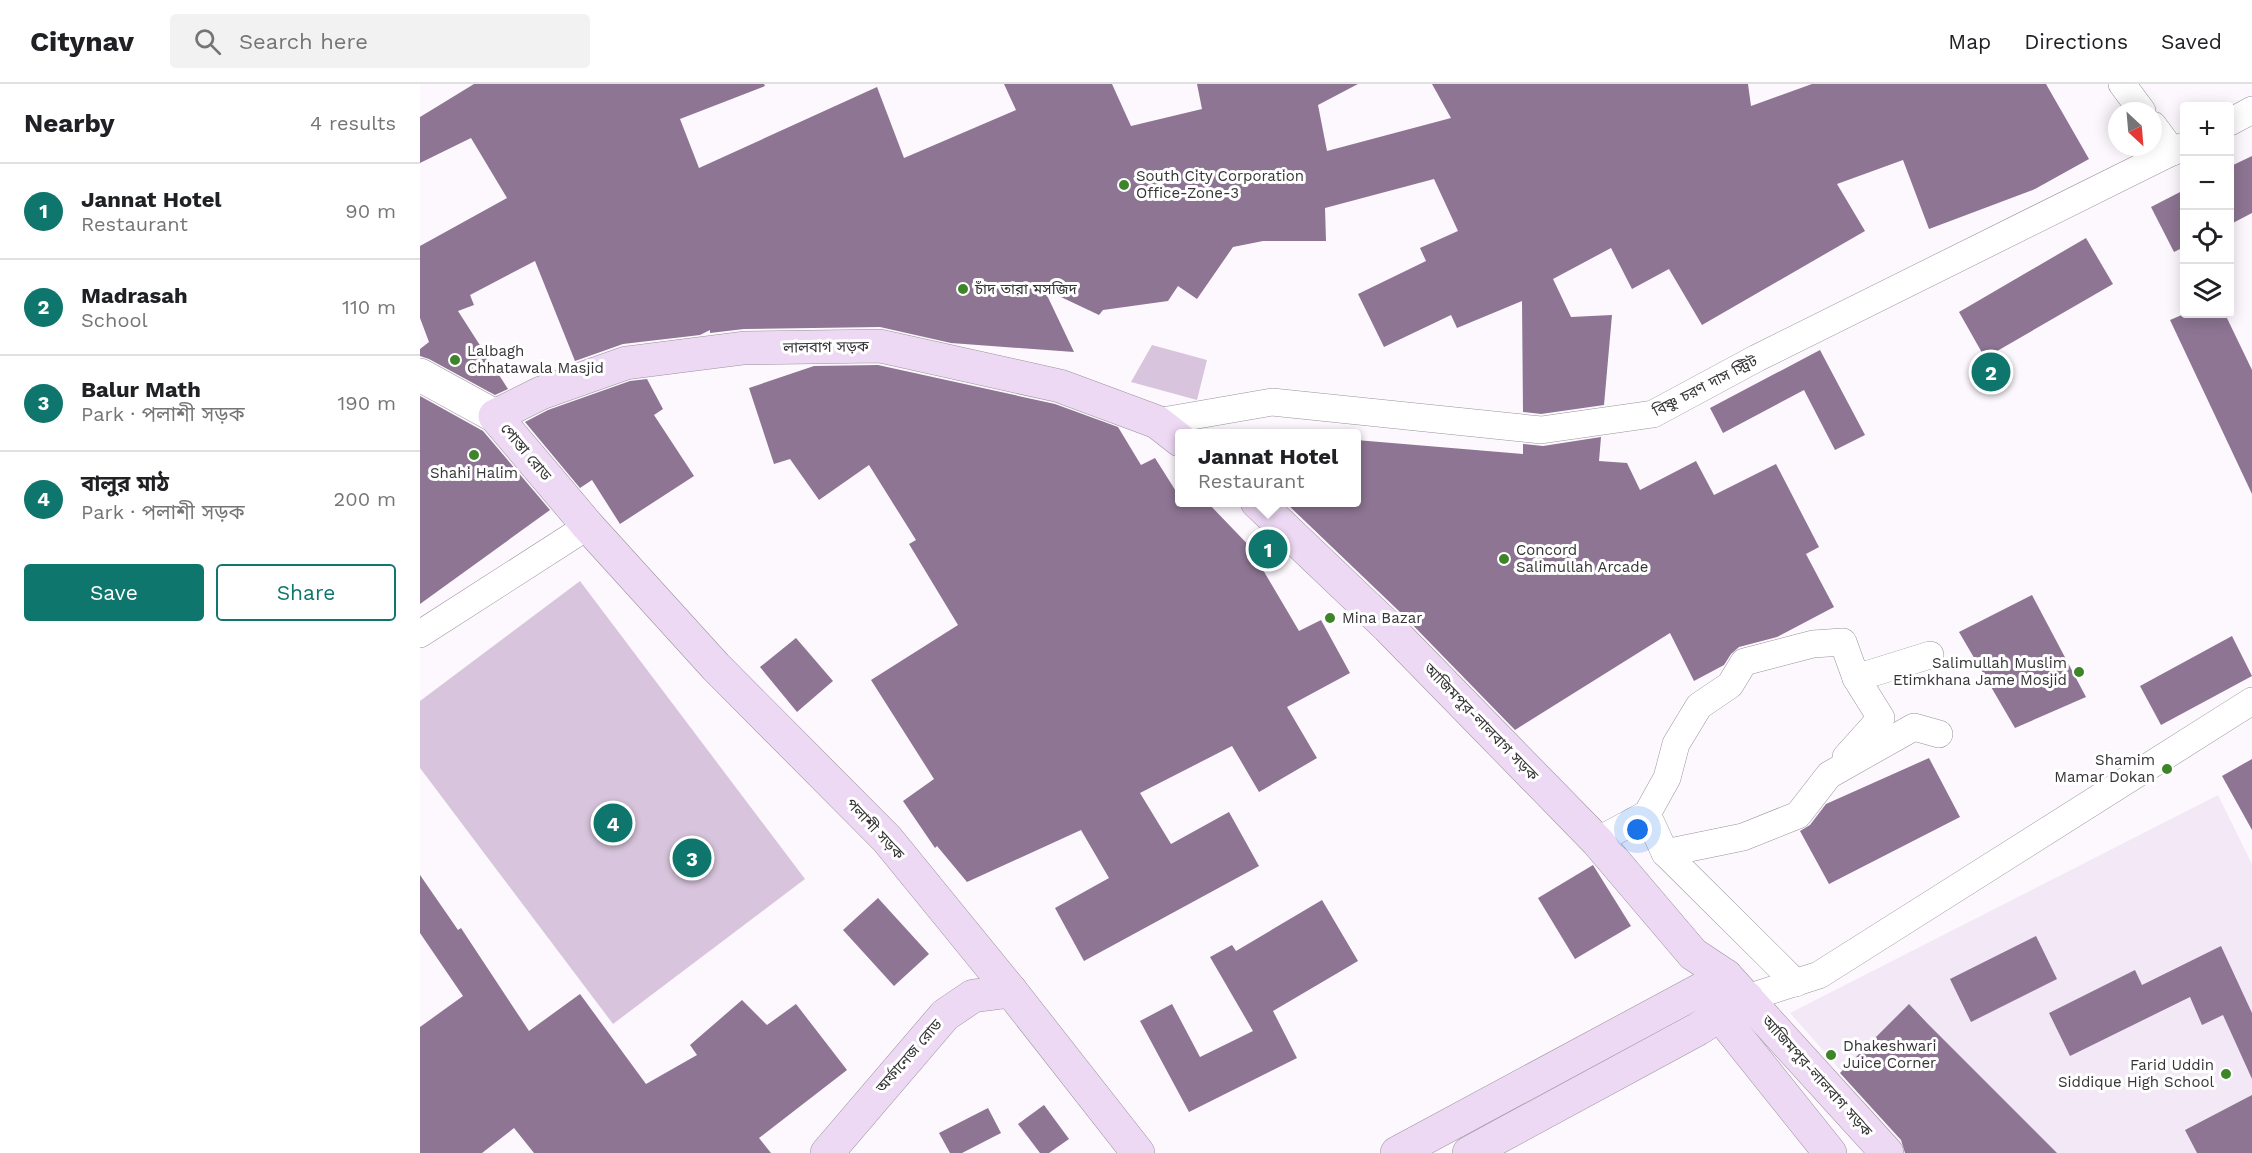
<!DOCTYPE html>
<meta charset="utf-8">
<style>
body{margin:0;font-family:"Work Sans","Noto Sans Bengali",sans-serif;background:#f2f2f2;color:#202124}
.controls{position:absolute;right:18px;top:18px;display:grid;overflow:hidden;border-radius:6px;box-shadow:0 3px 15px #0003}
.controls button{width:54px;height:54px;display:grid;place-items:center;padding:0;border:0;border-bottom:2px solid #e0e0e0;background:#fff;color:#202124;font:30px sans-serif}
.compass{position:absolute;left:1688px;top:18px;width:54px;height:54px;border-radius:50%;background:#fff;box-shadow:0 3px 15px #0003;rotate:154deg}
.you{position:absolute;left:1218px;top:746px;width:21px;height:21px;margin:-15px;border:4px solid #fff;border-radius:50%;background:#1a73e8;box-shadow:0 0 0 9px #1a73e833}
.badge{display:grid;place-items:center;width:39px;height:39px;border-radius:50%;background:#0f766e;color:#fff;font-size:20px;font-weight:700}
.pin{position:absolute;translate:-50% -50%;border:3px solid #fff;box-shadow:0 2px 6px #0006}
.popup{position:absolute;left:755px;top:345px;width:186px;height:78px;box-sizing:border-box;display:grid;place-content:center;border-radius:6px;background:#fff;filter:drop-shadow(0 2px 4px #0005);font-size:20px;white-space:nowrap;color:#757577}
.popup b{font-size:22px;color:#202124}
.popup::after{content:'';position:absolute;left:50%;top:100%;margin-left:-12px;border:12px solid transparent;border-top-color:#fff}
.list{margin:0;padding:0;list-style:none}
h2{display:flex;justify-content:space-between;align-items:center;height:78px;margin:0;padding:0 24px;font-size:26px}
h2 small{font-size:20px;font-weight:400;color:#757577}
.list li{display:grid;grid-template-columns:39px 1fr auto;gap:18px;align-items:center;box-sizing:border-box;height:96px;padding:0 24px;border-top:2px solid #e0e0e0}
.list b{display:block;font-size:22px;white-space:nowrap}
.list p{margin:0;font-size:20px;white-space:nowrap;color:#757577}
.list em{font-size:20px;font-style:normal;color:#757577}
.actions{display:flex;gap:12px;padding:18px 24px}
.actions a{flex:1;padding:14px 0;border:2px solid #0f766e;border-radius:6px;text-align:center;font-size:21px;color:#0f766e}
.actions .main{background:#0f766e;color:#fff}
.icon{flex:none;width:33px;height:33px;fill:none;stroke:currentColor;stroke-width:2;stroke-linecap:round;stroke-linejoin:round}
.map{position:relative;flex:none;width:1832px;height:1069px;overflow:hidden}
header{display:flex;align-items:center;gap:36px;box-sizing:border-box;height:84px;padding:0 30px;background:#fff;border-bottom:2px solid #e0e0e0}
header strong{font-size:28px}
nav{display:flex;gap:33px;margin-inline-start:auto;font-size:21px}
.search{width:420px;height:54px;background:#f2f2f2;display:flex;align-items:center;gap:15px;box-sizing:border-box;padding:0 21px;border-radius:6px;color:#757577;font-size:22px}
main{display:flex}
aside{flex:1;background:#fff}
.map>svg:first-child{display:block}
.built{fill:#f3e9f6}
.green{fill:#d8c5dd}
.building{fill:#8d7593}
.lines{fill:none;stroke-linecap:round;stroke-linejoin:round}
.minor-casing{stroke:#98949a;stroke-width:28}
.tertiary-casing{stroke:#98949a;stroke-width:34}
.secondary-casing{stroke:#98949a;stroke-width:34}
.minor{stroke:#fff;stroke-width:27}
.tertiary{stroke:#fff;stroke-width:33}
.secondary{stroke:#eed9f4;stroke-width:33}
.poi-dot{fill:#3e852a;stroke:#fff;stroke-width:2}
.labels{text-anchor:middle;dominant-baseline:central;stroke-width:6;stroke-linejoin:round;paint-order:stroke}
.poi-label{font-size:15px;fill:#363436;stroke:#fff;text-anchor:start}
.street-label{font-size:15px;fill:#363436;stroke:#fff}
</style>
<header>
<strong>Citynav</strong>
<div class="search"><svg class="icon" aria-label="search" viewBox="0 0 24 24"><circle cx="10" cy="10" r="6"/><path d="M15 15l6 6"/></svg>Search here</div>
<nav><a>Map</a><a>Directions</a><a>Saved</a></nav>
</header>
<main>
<aside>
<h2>Nearby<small>4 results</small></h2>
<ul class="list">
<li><span class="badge">1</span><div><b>Jannat Hotel</b><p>Restaurant</p></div><em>90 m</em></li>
<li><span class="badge">2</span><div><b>Madrasah</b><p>School</p></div><em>110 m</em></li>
<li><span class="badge">3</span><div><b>Balur Math</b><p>Park · পলাশী সড়ক</p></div><em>190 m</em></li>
<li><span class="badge">4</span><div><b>বালুর মাঠ</b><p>Park · পলাশী সড়ক</p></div><em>200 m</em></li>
</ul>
<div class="actions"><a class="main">Save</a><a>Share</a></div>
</aside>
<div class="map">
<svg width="1832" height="1069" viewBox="0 0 1832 1069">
<rect width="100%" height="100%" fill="#fdf8fe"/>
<path class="built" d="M1798 711 1832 780V1069H1494L1370 929Z"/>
<g class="green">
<path d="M732 261 787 276 777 316 711 298Z"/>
<path d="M160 497 385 795 193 940 0 684V617Z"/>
</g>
<g class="building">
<path d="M54 0H344L345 2 260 35 279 84 457 3 484 74 596 26 584 0H692L711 42 782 25 777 0H938L898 21 907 67 1031 34 1012 0H1328L1331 22 1392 0H1626L1669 75 1615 105 1509 145 1483 76 1417 100 1445 147 1282 241 1249 185 1212 205 1191 164 1133 195 1151 233 1192 231 1184 321 1121 330 1103 328 1102 217 1037 244 1031 231 964 263 938 210 1006 177 1000 164 1038 147 1014 95 905 124 906 157H843L813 163 777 215 758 202 748 217 683 226 679 231 624 205 654 268 531 259 460 243 324 245 290 249V246L280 251 203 260 155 277 115 177 50 211 54 221 38 227 88 305 75 311 9 275 0 272V265L9 258 0 234V162L87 114 51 54 0 79V33Z"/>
<path d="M1832 72V129L1809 141V83Z"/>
<path d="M1764 106V163L1754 168 1731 123Z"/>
<path d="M1666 154 1693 200 1565 274 1539 228Z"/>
<path d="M1764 230H1805L1832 286V410L1750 236Z"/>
<path d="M1400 266 1445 351 1415 366 1384 306 1303 349 1290 324Z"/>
<path d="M458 281 635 320 698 343 721 381 735 374 759 412V418H787L839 472 836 474 879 547 901 536 930 589 867 623 897 674 839 708 812 662 720 709 751 760 809 728 839 782 664 877 635 824 689 794 661 746 547 798 517 762 515 764 483 717 514 695 451 596 538 541 489 460 496 456 449 381 399 416 370 375 354 380 329 304 394 282Z"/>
<path d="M227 295 243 325 234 331 274 392 200 440 172 396 160 404 105 338 128 326 210 297Z"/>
<path d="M0 312 63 347 130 426 0 520Z"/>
<path d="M1181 353 1179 377 1207 379 1220 406 1276 377 1294 411 1356 380 1399 463 1386 470 1414 523 1357 553 1319 563 1311 570 1304 581 1274 597 1250 549 1095 646 981 529 865 418H936V356L1103 370V360L1123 362Z"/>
<path d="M1612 511 1666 613 1595 644 1539 548Z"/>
<path d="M1812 552 1832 592 1741 641 1720 602Z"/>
<path d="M376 554 413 597 377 628 340 583Z"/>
<path d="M1509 674 1540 733 1409 800 1380 747 1390 741 1406 720Z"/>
<path d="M1832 675V746L1802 692Z"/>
<path d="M1173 781 1211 842 1155 875 1118 814Z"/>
<path d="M0 791 38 846 41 844 109 947 160 910 226 1000 277 971 270 961 322 916 347 941 376 920 427 986 339 1054 351 1069H114L94 1044 62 1069H0V943L43 912 0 849Z"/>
<path d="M458 814 509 870 474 902 423 846Z"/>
<path d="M902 816 938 877 853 927 877 974 769 1028 720 937 752 920 780 973 833 947 790 873 812 861 816 867Z"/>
<path d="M1616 852 1637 895 1551 938 1530 895Z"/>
<path d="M1801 862 1832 929V995L1803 931 1782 941 1770 913 1650 972 1629 929 1715 886 1722 901Z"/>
<path d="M1489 920 1508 940 1637 1069H1485L1481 1056 1420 989Z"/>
<path d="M1832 1011V1069H1777L1765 1046Z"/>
<path d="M624 1021 649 1055 629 1069H620L598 1040Z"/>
<path d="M568 1024 581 1049 542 1069H530L519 1049Z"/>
</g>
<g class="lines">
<g class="minor-casing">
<g id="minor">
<path d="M1702 0 1722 27"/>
<path d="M1810 38 1832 26"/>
<path d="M1733 41 1753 68"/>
<path d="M737 338 852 318 1121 346 1233 330 1337 274 1764 62"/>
<path d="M0 550 168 442"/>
<path d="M1426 673 1461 634 1436 594 1510 571"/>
<path d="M1227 730 1245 769 1376 899"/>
<path d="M1177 757 1227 730 1247 694 1256 660 1279 622 1310 601 1324 578 1393 560 1423 558 1436 594"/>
<path d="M1245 769 1323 753 1378 731 1409 691 1494 643 1519 650"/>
<path d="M1327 914 1399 891 1832 617"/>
</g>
</g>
<g class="tertiary-casing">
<path id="tertiary" d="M0 291 75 332"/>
</g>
<g class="secondary-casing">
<g id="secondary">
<path d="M837 418 968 543 1177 757 1273 870 1306 892 1467 1069"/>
<path d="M1286 914 1410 1069"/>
<path d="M407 1069 525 931 553 912 591 907"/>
<path d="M718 1069 591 907 467 755 296 583 168 442 75 332 121 309 206 279 324 264 460 262 640 302 737 338 760 356"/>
<path d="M977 1069 1306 892"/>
<path d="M1049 1069 1278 945 1327 914"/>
</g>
</g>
<use href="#minor" class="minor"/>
<use href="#tertiary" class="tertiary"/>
<use href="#secondary" class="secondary"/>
</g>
<g class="poi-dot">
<circle cx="704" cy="101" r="6"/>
<circle cx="543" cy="205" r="6"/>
<circle cx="35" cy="276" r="6"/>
<circle cx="54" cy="371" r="6"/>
<circle cx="1084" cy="475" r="6"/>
<circle cx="910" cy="534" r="6"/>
<circle cx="1659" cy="588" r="6"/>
<circle cx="1747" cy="685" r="6"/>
<circle cx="1411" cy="971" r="6"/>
<circle cx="1806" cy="990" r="6"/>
</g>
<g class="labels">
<g class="poi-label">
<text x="716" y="92">South City Corporation<tspan x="716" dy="17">Office-Zone-3</tspan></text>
<text x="555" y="205">চাঁদ তারা মসজিদ</text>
<text x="47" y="267">Lalbagh<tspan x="47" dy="17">Chhatawala Masjid</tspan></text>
<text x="54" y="389" text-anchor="middle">Shahi Halim</text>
<text x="1096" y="466">Concord<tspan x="1096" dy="17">Salimullah Arcade</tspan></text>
<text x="922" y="534">Mina Bazar</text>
<text x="1647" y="579" text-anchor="end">Salimullah Muslim<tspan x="1647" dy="17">Etimkhana Jame Mosjid</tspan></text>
<text x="1735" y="676" text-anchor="end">Shamim<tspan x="1735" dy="17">Mamar Dokan</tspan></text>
<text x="1423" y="962">Dhakeshwari<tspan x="1423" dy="17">Juice Corner</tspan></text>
<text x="1794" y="981" text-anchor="end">Farid Uddin<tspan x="1794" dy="17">Siddique High School</tspan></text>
</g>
<g class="street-label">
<text transform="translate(406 263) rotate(-1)">লালবাগ সড়ক</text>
<text transform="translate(1285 302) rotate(-27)">বিষ্ণু চরণ দাস স্ট্রিট</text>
<text transform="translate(106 368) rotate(50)">পোস্তা রোড</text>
<text transform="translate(1061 638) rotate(46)">আজিমপুর-লালবাগ সড়ক</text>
<text transform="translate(455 745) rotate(47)">পলাশী সড়ক</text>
<text transform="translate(489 972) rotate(-49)">অর্ফানেজ রোড</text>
<text transform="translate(1397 992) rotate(48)">আজিমপুর-লালবাগ সড়ক</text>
</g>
</g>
</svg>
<div class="controls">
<button>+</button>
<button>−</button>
<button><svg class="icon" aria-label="locate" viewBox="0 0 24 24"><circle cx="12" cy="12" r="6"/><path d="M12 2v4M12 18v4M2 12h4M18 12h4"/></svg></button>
<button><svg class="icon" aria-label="layers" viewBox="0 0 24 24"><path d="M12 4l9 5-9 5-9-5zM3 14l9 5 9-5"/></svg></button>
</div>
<svg class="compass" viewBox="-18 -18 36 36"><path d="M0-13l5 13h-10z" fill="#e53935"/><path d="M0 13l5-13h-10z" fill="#757577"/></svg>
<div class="you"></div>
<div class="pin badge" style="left:848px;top:465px">1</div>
<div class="popup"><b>Jannat Hotel</b>Restaurant</div>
<div class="pin badge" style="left:1571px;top:288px">2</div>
<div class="pin badge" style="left:272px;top:774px">3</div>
<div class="pin badge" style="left:193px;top:739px">4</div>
</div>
</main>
